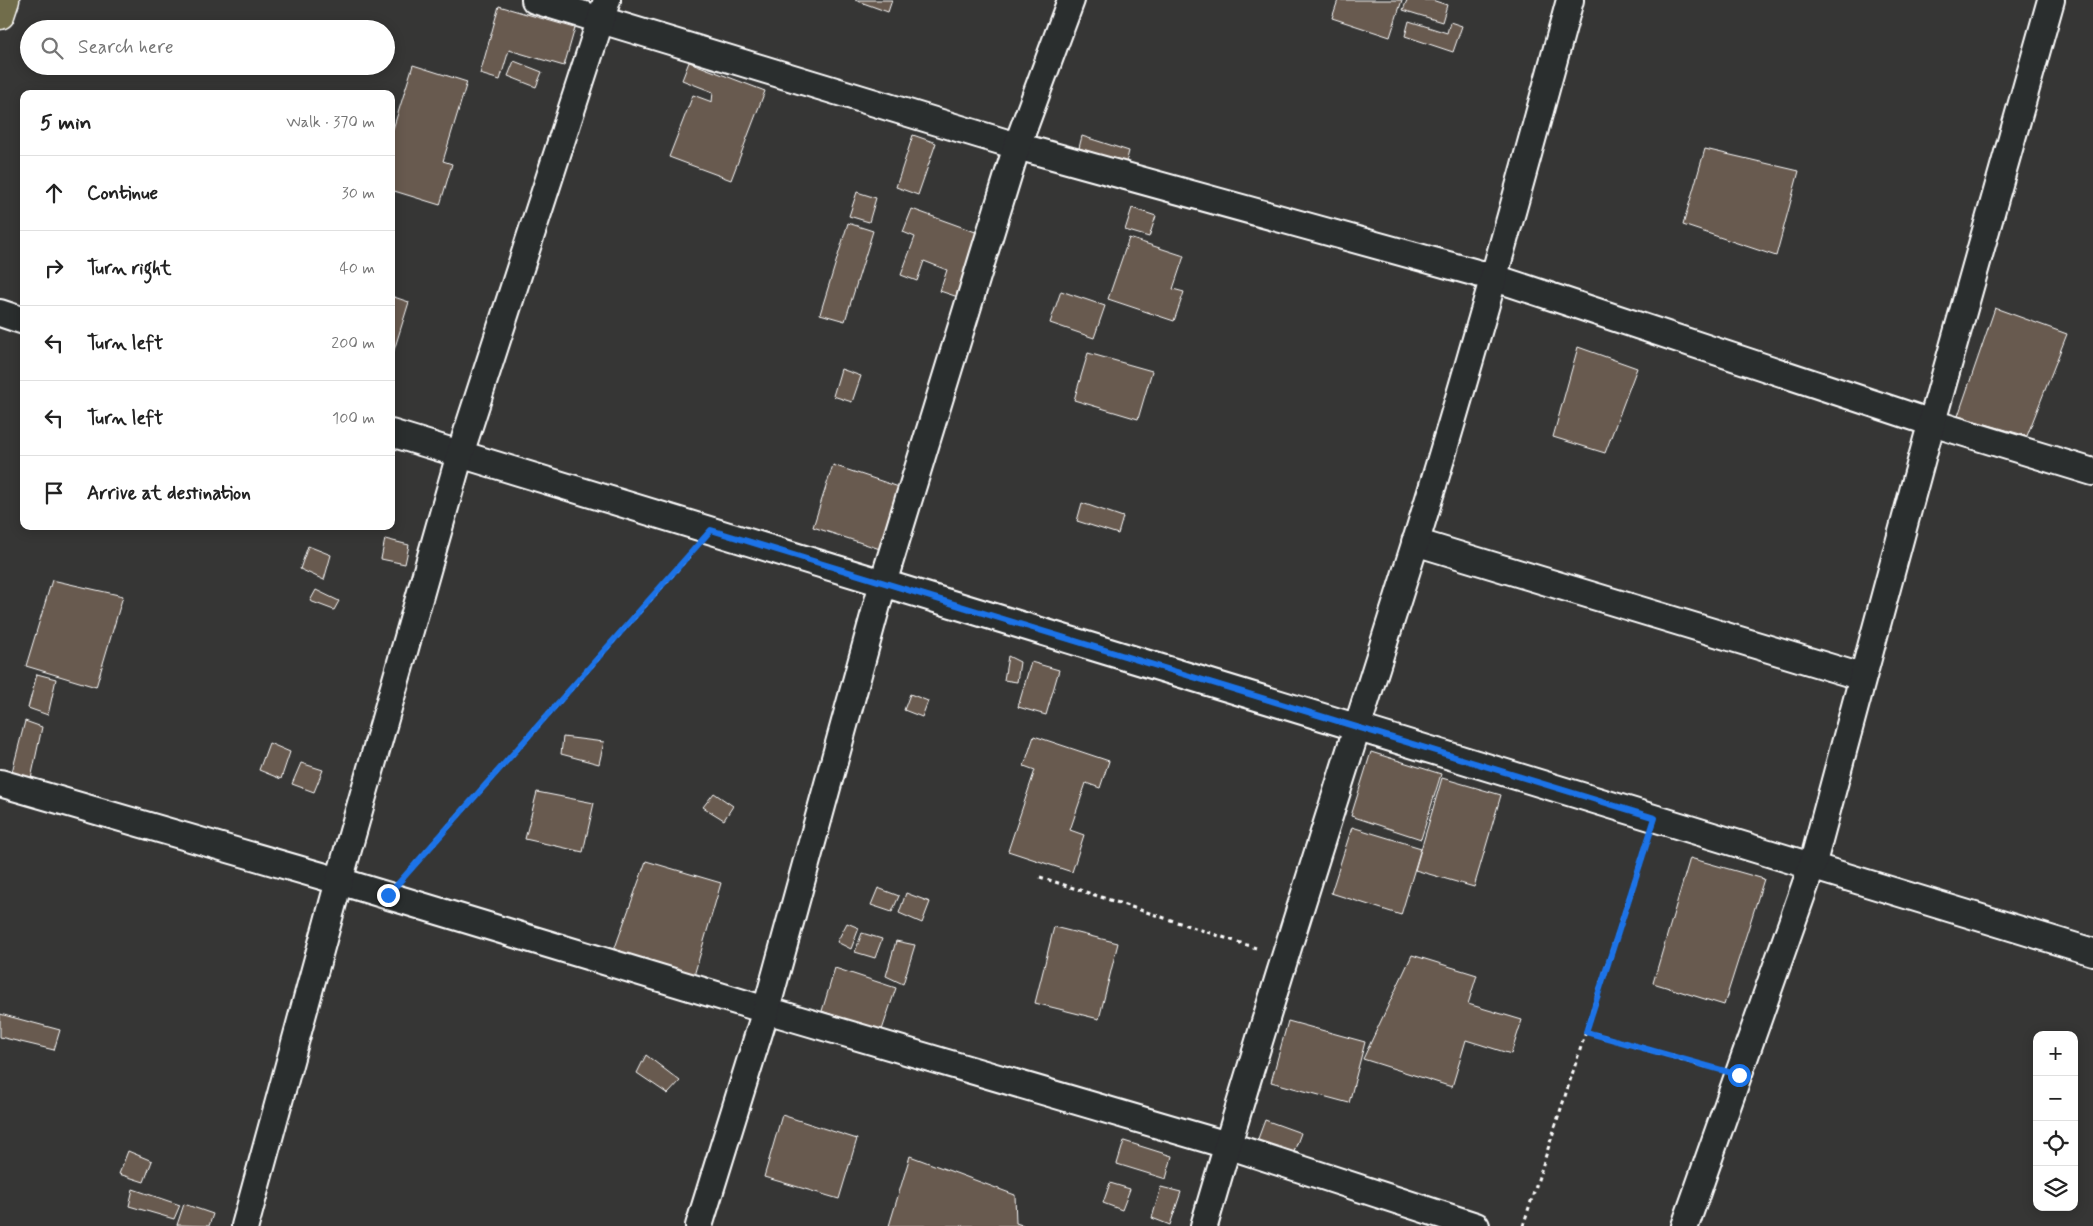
<!DOCTYPE html>
<meta charset="utf-8">
<style>
body{margin:0;font-family:Mynerve,sans-serif;background:#f2f2f2;color:#222}
.controls{position:absolute;right:15px;bottom:15px;display:grid;overflow:hidden;border-radius:10px;box-shadow:0 2px 12px #0003}
.controls button{width:45px;height:45px;display:grid;place-items:center;padding:0;border:0;border-bottom:1px solid #e0e0e0;background:#fff;color:#222;font:25px sans-serif}
.stop{position:absolute;width:15px;height:15px;margin:-11px;border:4px solid #1a73e8;border-radius:50%;background:#fff}
.stop.end{background:#1a73e8;border-color:#fff;box-shadow:0 1px 5px #0008}
.list{margin:0;padding:0;list-style:none}
h2{display:flex;justify-content:space-between;align-items:center;height:65px;margin:0;padding:0 20px;font-size:21px}
h2 small{font-size:16px;font-weight:400;color:#767676}
.list li{display:grid;grid-template-columns:32px 1fr auto;gap:15px;align-items:center;box-sizing:border-box;height:75px;padding:0 20px;border-top:1px solid #e0e0e0}
.list b{display:block;font-size:19px;white-space:nowrap}
.list em{font-size:16px;font-style:normal;color:#767676}
.icon{flex:none;width:28px;height:28px;fill:none;stroke:currentColor;stroke-width:2;stroke-linecap:round;stroke-linejoin:round}
.map{position:relative;flex:none;width:2093px;height:1226px;overflow:hidden}
.search{position:absolute;background:#fff;box-shadow:0 2px 12px #0003;left:20px;top:20px;width:375px;height:55px;display:flex;align-items:center;gap:12px;box-sizing:border-box;padding:0 18px;border-radius:28px;color:#767676;font-size:19px}
.panel{position:absolute;background:#fff;box-shadow:0 2px 12px #0003;left:20px;top:90px;width:375px;height:440px;border-radius:10px}
.map>svg:first-child{display:block}
.building{fill:#685a4f;stroke:#fff}
.lines{fill:none;stroke-linecap:round;stroke-linejoin:round}
.minor-casing{stroke:#fff;stroke-width:30}
.trunk-casing{stroke:#fff;stroke-width:31}
.path{stroke:#fff;stroke-width:3;stroke-dasharray:4 4;stroke-linecap:butt}
.minor{stroke:#2a2d2e;stroke-width:26}
.trunk{stroke:#716d4b;stroke-width:28}
.route{stroke:#1a73e8;stroke-width:6}
</style>
<div class="map">
<svg width="2093" height="1226" viewBox="0 0 2093 1226">
<rect width="100%" height="100%" fill="#363635"/>
<filter id="ink" filterUnits="userSpaceOnUse"><feTurbulence type="fractalNoise" baseFrequency=".02" numOctaves="2"/><feDisplacementMap in="SourceGraphic" scale="10" xChannelSelector="R" yChannelSelector="G"/><feConvolveMatrix kernelMatrix="1 2 1 2 8 2 1 2 1" color-interpolation-filters="sRGB"/></filter>
<g filter="url(#ink)">
<g class="building">
<path d="M855 0H892L888 12Z"/>
<path d="M1338 0H1402L1390 37 1332 18Z"/>
<path d="M1407 0H1432L1447 5 1442 22 1403 10Z"/>
<path d="M499 6 575 28 564 66 509 50 500 80 480 74Z"/>
<path d="M1409 21 1447 33 1450 22 1462 26 1453 52 1405 36Z"/>
<path d="M514 61 542 72 536 87 508 76Z"/>
<path d="M689 62 765 91 731 180 669 157 693 95 712 102 713 92 682 80Z"/>
<path d="M413 65 467 82 443 161 452 164 440 205 391 190V128L393 129Z"/>
<path d="M913 135 936 143 918 195 896 187Z"/>
<path d="M1082 136 1129 151 1126 163 1079 148Z"/>
<path d="M1705 149 1799 171 1776 256 1683 225Z"/>
<path d="M857 192 876 198 869 222 849 216Z"/>
<path d="M1132 208 1156 216 1149 237 1125 230Z"/>
<path d="M912 209 981 234 958 297 940 291 947 270 924 261 917 281 901 275 915 237 903 232Z"/>
<path d="M848 223 873 231 845 321 820 314Z"/>
<path d="M1129 238 1184 256 1173 289 1184 292 1174 321 1108 299Z"/>
<path d="M1061 291 1105 306 1094 338 1050 323Z"/>
<path d="M391 296 409 302 391 360Z"/>
<path d="M1995 308 2067 334 2027 436 1958 416Z"/>
<path d="M1578 347 1637 368 1605 453 1553 437Z"/>
<path d="M1088 353 1152 371 1138 419 1074 400Z"/>
<path d="M841 369 861 376 852 402 833 396Z"/>
<path d="M833 465 902 488 883 550 813 527Z"/>
<path d="M1082 503 1123 517 1118 534 1077 521Z"/>
<path d="M385 539 409 545 405 564 381 559Z"/>
<path d="M308 546 331 555 324 580 300 569Z"/>
<path d="M52 580 123 596 96 687 26 666Z"/>
<path d="M316 590 339 601 334 610 310 601Z"/>
<path d="M1008 656 1020 662 1017 682 1004 680Z"/>
<path d="M1031 662 1059 670 1046 715 1018 707Z"/>
<path d="M37 674 56 679 48 715 28 708Z"/>
<path d="M910 694 928 701 922 717 904 710Z"/>
<path d="M25 721 42 727 31 779 12 772Z"/>
<path d="M1034 736 1109 761 1100 788 1086 783 1070 830 1084 835 1072 872 1008 851 1035 770 1024 766Z"/>
<path d="M563 737 604 742 599 764 561 754Z"/>
<path d="M269 743 290 752 281 779 259 770Z"/>
<path d="M1371 752 1441 774 1421 839 1351 816Z"/>
<path d="M301 763 323 770 314 792 292 784Z"/>
<path d="M1442 778 1501 795 1474 887 1415 870Z"/>
<path d="M537 792 594 803 583 852 525 839Z"/>
<path d="M714 793 733 806 724 820 703 807Z"/>
<path d="M1352 827 1421 848 1401 915 1331 893Z"/>
<path d="M1690 858 1764 879 1724 1005 1653 983Z"/>
<path d="M646 861 721 883 693 979 612 956Z"/>
<path d="M878 888 899 896 892 912 871 905Z"/>
<path d="M906 893 930 902 922 923 899 913Z"/>
<path d="M847 923 859 928 851 949 837 942Z"/>
<path d="M1054 927 1118 943 1099 1019 1035 1003Z"/>
<path d="M862 933 882 939 875 958 855 952Z"/>
<path d="M896 941 915 945 903 984 886 976Z"/>
<path d="M1412 955 1477 975 1468 1004 1522 1020 1511 1054 1466 1040 1452 1087 1363 1059Z"/>
<path d="M835 968 896 988 881 1033 822 1011Z"/>
<path d="M0 1014 60 1030 54 1050 0 1037Z"/>
<path d="M1288 1021 1365 1042 1349 1103 1271 1082Z"/>
<path d="M646 1055 680 1081 668 1094 637 1073Z"/>
<path d="M782 1115 857 1139 839 1199 764 1177Z"/>
<path d="M1265 1120 1301 1133 1292 1157 1256 1144Z"/>
<path d="M1124 1141 1172 1156 1166 1179 1117 1164Z"/>
<path d="M128 1151 152 1161 144 1182 119 1174Z"/>
<path d="M910 1156 1015 1195 1016 1223 1025 1226H889Z"/>
<path d="M1110 1183 1130 1189 1122 1210 1103 1203Z"/>
<path d="M1161 1187 1181 1192 1170 1225 1152 1218Z"/>
<path d="M133 1189 180 1205 174 1219 129 1206Z"/>
<path d="M184 1204 213 1214 209 1226 177 1225Z"/>
</g>
<g class="lines">
<g class="minor-casing">
<g id="minor">
<path d="M535 0 1017 146 1495 278 1932 423 2093 472"/>
<path d="M0 313 24 321"/>
<path d="M391 433 2093 952"/>
<path d="M1415 542 1862 677"/>
<path d="M0 783 339 881 766 1010 1227 1145 1476 1226"/>
<path d="M245 1226 339 881 460 454 607 0"/>
<path d="M699 1226 766 1010 883 583 1017 146 1071 0"/>
<path d="M1204 1226C1270 998 1344 771 1415 544 1471 364 1521 182 1570 0"/>
<path d="M1685 1226 1812 866 1926 443 2051 0"/>
</g>
</g>
<g class="trunk-casing">
<path id="trunk" d="M0 15 5 0"/>
</g>
<g class="path">
<path d="M410 870 690 555"/>
<path d="M1040 877 1256 948"/>
<path d="M1587 1032 1709 1067"/>
<path d="M1523 1226 1646 846"/>
</g>
<use href="#minor" class="minor"/>
<use href="#trunk" class="trunk"/>
</g>
</g>
<g class="lines" filter="url(#ink)">
<path class="route" d="M388 895 711 530 1655 818 1586 1032 1739 1075"/>
</g>
</svg>
<div class="controls">
<button>+</button>
<button>−</button>
<button><svg class="icon" aria-label="locate" viewBox="0 0 24 24"><circle cx="12" cy="12" r="6"/><path d="M12 2v4M12 18v4M2 12h4M18 12h4"/></svg></button>
<button><svg class="icon" aria-label="layers" viewBox="0 0 24 24"><path d="M12 4l9 5-9 5-9-5zM3 14l9 5 9-5"/></svg></button>
</div>
<div class="stop" style="left:1739px;top:1075px"></div>
<div class="stop end" style="left:388px;top:895px"></div>
<div class="search"><svg class="icon" aria-label="search" viewBox="0 0 24 24"><circle cx="10" cy="10" r="6"/><path d="M15 15l6 6"/></svg>Search here</div>
<section class="panel">
<h2>5 min<small>Walk · 370 m</small></h2>
<ul class="list">
<li><svg class="icon" aria-label="ahead" viewBox="0 0 24 24"><path d="M12 20V5M6 11l6-6 6 6"/></svg><div><b>Continue</b></div><em>30 m</em></li>
<li><svg class="icon" aria-label="right" viewBox="0 0 24 24"><path d="M7 20v-9h11M14 6l5 5-5 5"/></svg><div><b>Turn right</b></div><em>40 m</em></li>
<li><svg class="icon" aria-label="left" viewBox="0 0 24 24"><path d="M17 20v-9H6M10 6l-5 5 5 5"/></svg><div><b>Turn left</b></div><em>200 m</em></li>
<li><svg class="icon" aria-label="left" viewBox="0 0 24 24"><path d="M17 20v-9H6M10 6l-5 5 5 5"/></svg><div><b>Turn left</b></div><em>100 m</em></li>
<li><svg class="icon" aria-label="arrive" viewBox="0 0 24 24"><path d="M6 21V4h12l-3 4 3 4H6"/></svg><div><b>Arrive at destination</b></div></li>
</ul>
</section>
</div>
